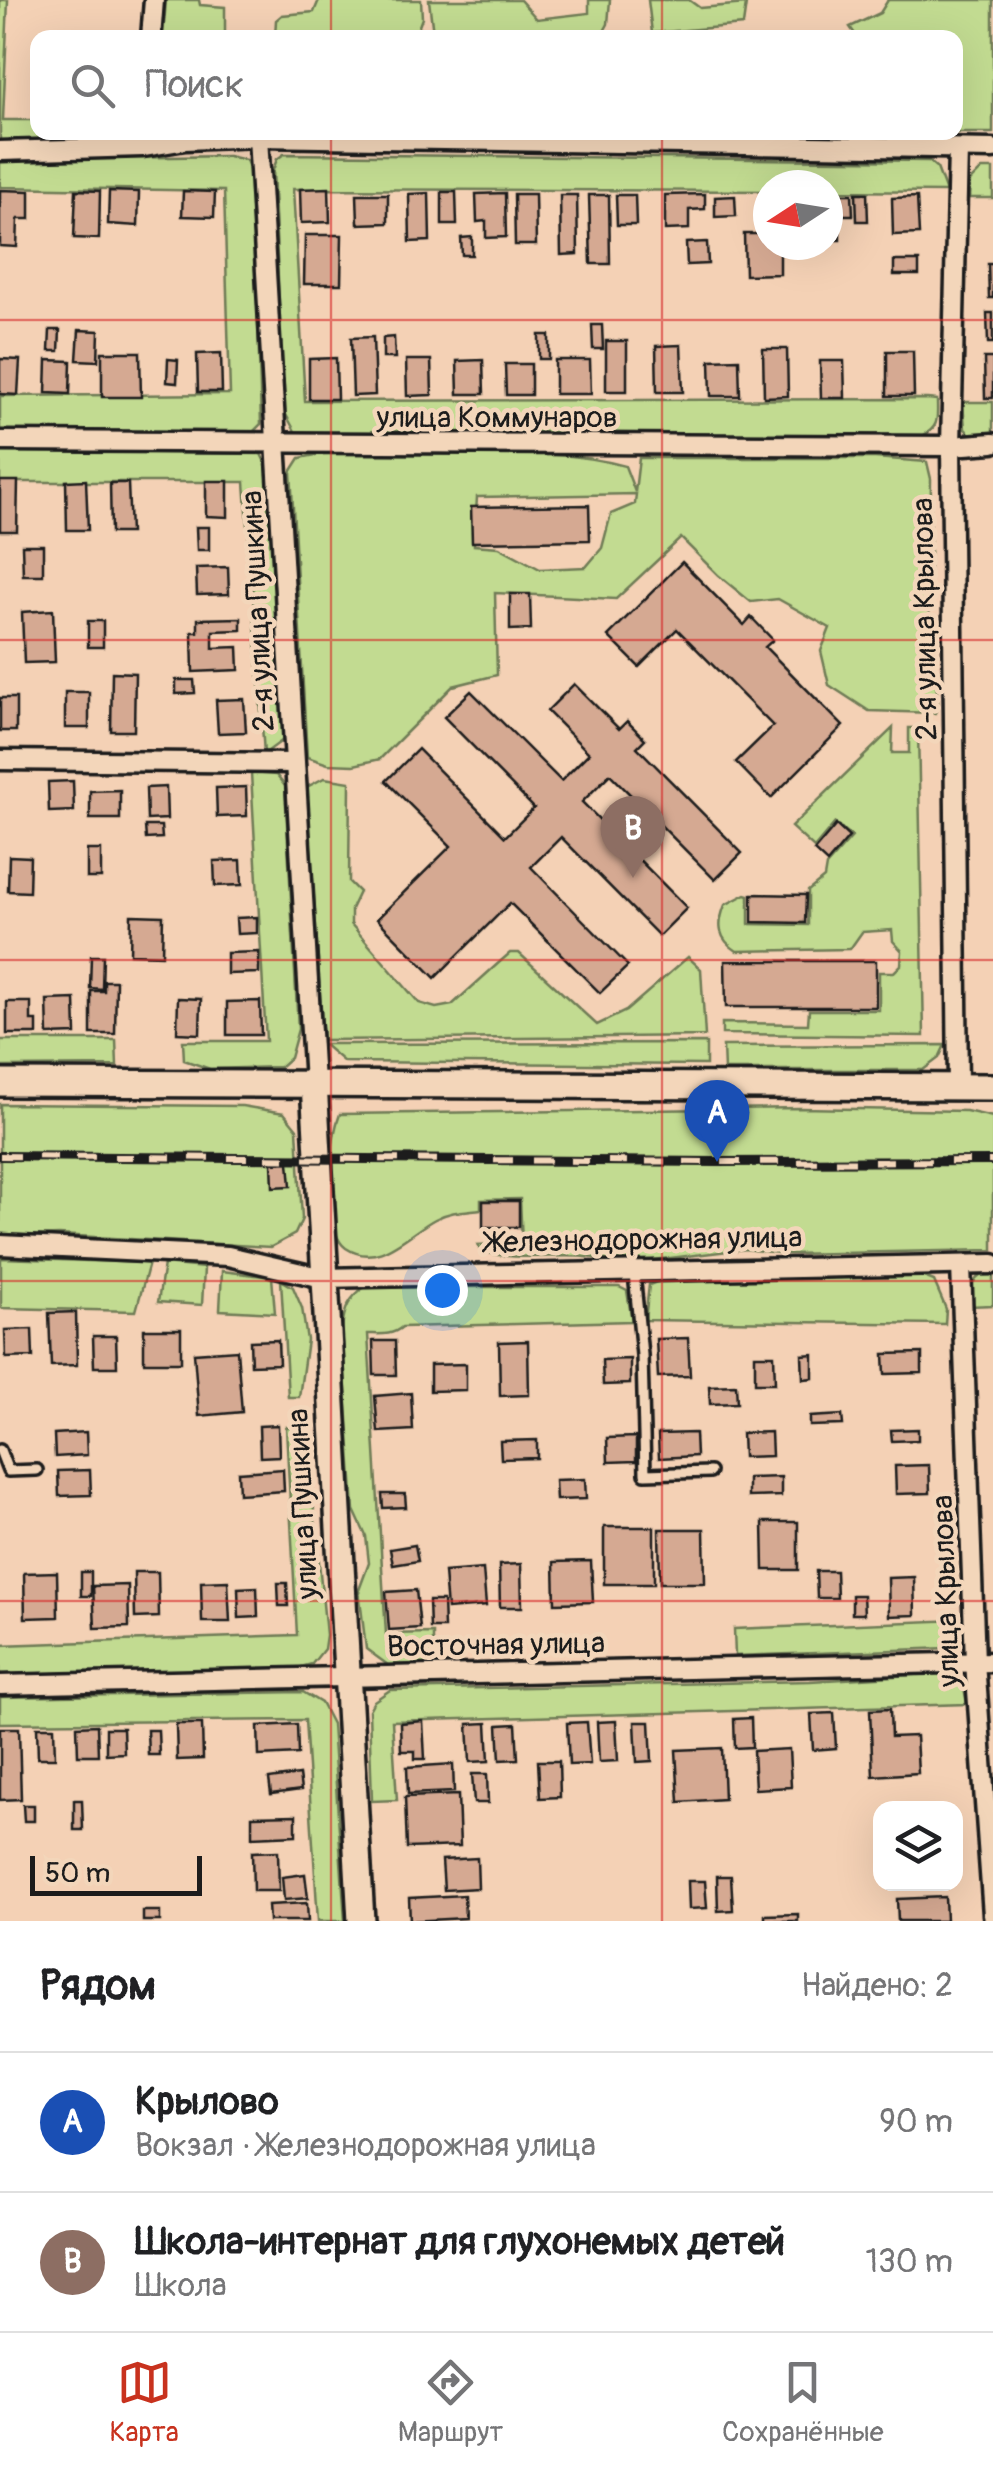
<!DOCTYPE html>
<html lang="ru">
<meta charset="utf-8">
<style>
body{margin:0;font-family:Pangolin,sans-serif;background:#f6f6f6;color:#202124}
.controls{position:absolute;right:30px;bottom:30px;display:grid;overflow:hidden;border-radius:20px;box-shadow:0 10px 40px #0002}
.controls button{width:90px;height:90px;display:grid;place-items:center;padding:0;border:0;border-bottom:2px solid #e0e0e0;background:#fff;color:#202124;font:50px sans-serif}
.compass{position:absolute;left:753px;top:170px;width:90px;height:90px;border-radius:50%;background:#fff;box-shadow:0 10px 40px #0002;rotate:258deg}
.scale{position:absolute;left:30px;bottom:25px;width:172px;box-sizing:border-box;padding-left:10px;border:5px solid #1c1c1c;border-top:0;font-size:28px;line-height:35px;white-space:nowrap;color:#1c1c1c;-webkit-text-stroke:8px #f3d6ba;paint-order:stroke}
.you{position:absolute;left:442px;top:1290px;width:35px;height:35px;margin:-25px;border:8px solid #fff;border-radius:50%;background:#1a73e8;box-shadow:0 0 0 15px #1a73e833}
.badge{display:grid;place-items:center;width:65px;height:65px;border-radius:50%;background:#c8321e;color:#fff;font-size:32px;font-weight:700}
.pin{position:absolute;translate:-50% -82px;filter:drop-shadow(0 2px 5px #0008)}
.pin::after{content:'';position:absolute;top:52px;width:35px;height:30px;background:inherit;clip-path:polygon(0 0,100% 0,50% 100%)}
.list{margin:0;padding:0;list-style:none}
h2{display:flex;justify-content:space-between;align-items:center;height:130px;margin:0;padding:0 40px;font-size:42px}
h2 small{font-size:32px;font-weight:400;color:#757577}
.list li{display:grid;grid-template-columns:65px 1fr auto;gap:30px;align-items:center;box-sizing:border-box;height:140px;padding:0 40px;border-top:2px solid #e0e0e0}
.list b{display:block;font-size:38px;white-space:nowrap}
.list p{margin:0;font-size:32px;white-space:nowrap;color:#757577}
.list em{font-size:32px;font-style:normal;color:#757577}
.icon{flex:none;width:55px;height:55px;fill:none;stroke:currentColor;stroke-width:2;stroke-linecap:round;stroke-linejoin:round}
.map{position:relative;flex:none;width:993px;height:1921px;overflow:hidden}
.search{position:absolute;background:#fff;box-shadow:0 10px 40px #0002;left:30px;right:30px;top:30px;height:110px;display:flex;align-items:center;gap:25px;box-sizing:border-box;padding:0 35px;border-radius:20px;color:#757577;font-size:38px}
.sheet{height:410px;background:#fff}
nav{display:flex;justify-content:space-around;align-items:center;box-sizing:border-box;height:140px;border-top:2px solid #e0e0e0;background:#fff;font-size:28px;color:#757577}
nav a{display:grid;justify-items:center;gap:5px}
nav .on{color:#c8321e}
.map>svg:first-child{display:block}
.green{fill:#c2db91;stroke:#6f7c56;stroke-width:2.5;fill-rule:evenodd}
.building{fill:#d5a992;stroke:#1c1c1c;stroke-width:2.5}
.lines{fill:none;stroke-linecap:round;stroke-linejoin:round}
.lane-casing{stroke:#1c1c1c;stroke-width:16}
.street-casing{stroke:#1c1c1c;stroke-width:25}
.secondary-casing{stroke:#1c1c1c;stroke-width:32}
.lane{stroke:#f3d6ba;stroke-width:9}
.street{stroke:#f3d6ba;stroke-width:18}
.secondary{stroke:#f3d6ba;stroke-width:25}
.rail-casing{stroke:#1c1c1c;stroke-width:10}
.rail{stroke:#f3d6ba;stroke-width:6;stroke-dasharray:19;stroke-linecap:butt}
.grid{fill:none;stroke:#d62828;stroke-width:2.5;stroke-opacity:0.55}
.labels{text-anchor:middle;dominant-baseline:central;stroke-width:9;stroke-linejoin:round;paint-order:stroke}
.street-label{font-size:30px;fill:#1c1c1c;stroke:#f3d6ba}
</style>
<div class="map">
<svg width="993" height="1921" viewBox="0 0 993 1921">
<rect width="100%" height="100%" fill="#f4d1b5"/>
<filter id="ink" filterUnits="userSpaceOnUse"><feTurbulence type="fractalNoise" baseFrequency=".01" numOctaves="2"/><feDisplacementMap in="SourceGraphic" scale="20" xChannelSelector="R" yChannelSelector="G"/><feConvolveMatrix kernelMatrix="1 2 1 2 8 2 1 2 1" color-interpolation-filters="sRGB"/></filter>
<g filter="url(#ink)">
<g class="green">
<path d="M0 0H8L3 120H37L38 132 121 134 99 143 75 140 0 143Z"/>
<path d="M166 0H199L200 5 225 7V36L163 37Z"/>
<path d="M319 0H421L422 18 415 37H275L276 20 282 15 314 12Z"/>
<path d="M429 0H520L537 19 589 13V0H610L608 24 602 35 437 38 433 34Z"/>
<path d="M648 0H689L700 8 746 4 743 25 652 33Z"/>
<path d="M888 0H993V133H674L956 132V38L857 37 850 27 880 13Z"/>
<path d="M284 154 929 161 937 168 946 192 828 191V185H768V191L293 189 305 401 927 399 937 400C937 418 940 427 922 436L296 433 284 411 273 170 277 159Z"/>
<path d="M228 156 246 160 254 180 261 424 252 433 0 431V396L230 394 224 191 0 187V160Z"/>
<path d="M982 169H993V198H969L970 181Z"/>
<path d="M963 402H993V435L970 434 965 429Z"/>
<path d="M0 451 261 454 266 464 268 482 283 740 264 754 245 482H0Z"/>
<path d="M384 452C464 459 548 444 625 466L635 492 639 458H875L927 462 931 479 929 634 920 640V663L935 672 938 703 935 713 869 711 829 685 821 651 830 628 778 599 751 602 718 575 681 538 616 599 495 593 497 675 453 686 380 759 354 765 328 764 307 757 291 472 300 458 321 454ZM636 494 635 504 611 514 602 548 586 567 540 569 499 547 474 545 477 497Z"/>
<path d="M893 728 892 753H909V728H918L924 1036 722 1034V1023L808 1024 809 1010H879V972H894L901 965 902 951 893 941 892 930 862 932 850 949 737 951C718 939 717 925 725 905L746 894 749 895V924L808 925V891L824 878 826 866 852 837 835 823 814 848 791 827Z"/>
<path d="M251 773 276 775 285 786 298 1029 290 1058 280 1067 210 1069 184 1060 183 1041H266Z"/>
<path d="M324 778 350 782 349 882 359 892 351 909V924L419 1003 436 1008 452 1005 502 960 510 953H519L597 1025 626 1011 688 957 701 969 705 1036 323 1040 307 787Z"/>
<path d="M0 1040H116L117 1066 0 1067Z"/>
<path d="M706 1043V1065L344 1062 323 1044Z"/>
<path d="M945 1045 939 1058 923 1070H724L723 1046Z"/>
<path d="M0 1104 242 1106 284 1113 297 1129 302 1219 295 1234 271 1247 59 1235 0 1237Z"/>
<path d="M800 1108 966 1111 993 1117V1250L789 1254 745 1249 620 1264C573 1247 528 1265 481 1251L478 1245 522 1243 520 1199 481 1200V1209C465 1211 450 1211 435 1219 408 1233 379 1270 346 1248 336 1241 334 1226 333 1214 332 1179 328 1146 340 1114Z"/>
<path d="M1 1258 149 1263 136 1311 1 1308Z"/>
<path d="M164 1264 204 1268 202 1305 158 1302Z"/>
<path d="M993 1270V1305L969 1306C970 1286 972 1276 993 1270Z"/>
<path d="M222 1271 272 1277 275 1313 220 1310Z"/>
<path d="M901 1273 919 1275 934 1281 946 1309 945 1324 645 1320 649 1285 662 1280 829 1278Z"/>
<path d="M281 1280 293 1287 302 1308 307 1340 299 1397H288Z"/>
<path d="M365 1287H619L627 1291 632 1321 402 1327C392 1336 380 1334 368 1334L386 1634 433 1633V1664L388 1665 366 1649 359 1590 369 1563 366 1536 354 1510 342 1328C344 1310 349 1297 365 1287Z"/>
<path d="M286 1427H306L326 1635 324 1649 312 1664 301 1667 0 1675V1645L297 1635Z"/>
<path d="M960 1620V1637L948 1648 735 1656 734 1629Z"/>
<path d="M945 1673 964 1687 967 1704 392 1721 397 1800 372 1801 369 1710 374 1701 390 1690 810 1681Z"/>
<path d="M303 1692 321 1703 332 1724 345 1921H318L305 1720 0 1723V1697Z"/>
</g>
<g class="building">
<path d="M329 188 330 222 301 223 300 189Z"/>
<path d="M0 190 30 191V219H18L17 247 0 246Z"/>
<path d="M76 190 100 191 99 239 74 238Z"/>
<path d="M109 191 139 192 138 226 108 224Z"/>
<path d="M183 191 215 192 214 217 182 216Z"/>
<path d="M442 192H456L457 225H442Z"/>
<path d="M429 193 430 241 410 242 409 194Z"/>
<path d="M505 193 506 237 486 238V221L477 222 476 194Z"/>
<path d="M856 193H867L868 221H857Z"/>
<path d="M357 194H388V223L358 224Z"/>
<path d="M514 194H535L536 245H515Z"/>
<path d="M705 194V209L689 210V229L665 230V195Z"/>
<path d="M828 194H852L853 215H840V240H828Z"/>
<path d="M560 195H577L578 254 561 255Z"/>
<path d="M589 195H609L610 264H591Z"/>
<path d="M616 195H635L636 225H617Z"/>
<path d="M735 196 736 216 715 217V197Z"/>
<path d="M917 197 919 234 893 235 892 198Z"/>
<path d="M744 234H768V245H780V274L745 275Z"/>
<path d="M305 235H342L341 284H304Z"/>
<path d="M472 237V255H462L461 238Z"/>
<path d="M707 242 708 264 687 265 686 243Z"/>
<rect x="894" y="261" width="25" height="14"/>
<path d="M988 264H993V298H989Z"/>
<path d="M987 313H993V343H988Z"/>
<path d="M592 325H602L603 349H593Z"/>
<path d="M50 330H60L59 351H49Z"/>
<path d="M79 330 99 331 98 361 77 360Z"/>
<rect x="539" y="335" width="10" height="24"/>
<path d="M373 337 375 395 353 396 351 338Z"/>
<path d="M394 337 395 358H383V338Z"/>
<rect x="606" y="341" width="21" height="50"/>
<path d="M681 345 683 392H657L656 346Z"/>
<path d="M763 349H787L788 396 764 397Z"/>
<path d="M887 351H913L914 396H887Z"/>
<path d="M102 352H140L141 397H102Z"/>
<path d="M221 353 222 392H198L197 354Z"/>
<path d="M336 358 337 399H309V359Z"/>
<path d="M984 358H993V398H985Z"/>
<path d="M0 359 20 360 18 395 0 394Z"/>
<path d="M168 359 178 360 177 383 167 382Z"/>
<path d="M739 359 740 396H711L710 360Z"/>
<path d="M47 360 71 361 70 394 46 393Z"/>
<path d="M406 360H431L432 395 407 396Z"/>
<path d="M483 360 484 394H458L457 361Z"/>
<path d="M555 360H590L591 394H555Z"/>
<path d="M820 361H844L845 398H821Z"/>
<path d="M505 364H531V395H506Z"/>
<path d="M86 480 88 530H67L66 481Z"/>
<path d="M0 481H18L17 531H0Z"/>
<path d="M206 481H228V517L206 516Z"/>
<path d="M110 483H128L130 533H111Z"/>
<path d="M589 505 590 540 472 542 471 507Z"/>
<path d="M196 527H209V550H197Z"/>
<path d="M22 545H43V575H23Z"/>
<path d="M682 562 744 625 751 617 773 640 765 647 843 726 771 798 736 762 773 726 677 629 639 667 608 636Z"/>
<path d="M228 567 229 594 197 595 196 568Z"/>
<path d="M510 594H530L531 629 510 630Z"/>
<path d="M53 610 55 662 24 663 22 612Z"/>
<path d="M241 618V630L213 631V648L238 647 239 670 193 672 192 632H198V619Z"/>
<rect x="88" y="621" width="15" height="26"/>
<path d="M112 672 135 673 134 731H111Z"/>
<path d="M176 680H194L195 693 176 694Z"/>
<path d="M574 684 619 729 627 721 645 739 637 747 742 853 715 880 610 774 582 802 687 908 659 936 561 837 531 867 628 966 600 993 510 903 435 978 377 919 451 846 386 781 418 749 505 837 534 808 444 717 471 691 561 781 589 753 547 711Z"/>
<rect x="65" y="692" width="24" height="36"/>
<rect x="0" y="698" width="16" height="33"/>
<path d="M244 699 246 732 218 733 216 700Z"/>
<path d="M73 781 74 811 49 812 48 782Z"/>
<path d="M166 787 167 819 147 820 146 788Z"/>
<path d="M246 787 247 816 217 817 216 788Z"/>
<path d="M120 790V819H90V791Z"/>
<path d="M836 825 849 837 827 863 814 851Z"/>
<path d="M145 826H161L162 838 146 839Z"/>
<rect x="87" y="850" width="14" height="28"/>
<path d="M9 856 30 857 29 892 8 891Z"/>
<path d="M241 860 242 885 215 886 214 861Z"/>
<path d="M752 894 806 895 805 923 752 922Z"/>
<path d="M131 915 163 916 162 955 130 954Z"/>
<path d="M257 917V933L237 934 236 918Z"/>
<path d="M259 952V973L227 974V953Z"/>
<path d="M91 956H103L102 989 90 988Z"/>
<path d="M725 961H876V1007H726Z"/>
<path d="M104 981H116L115 1034H91V991H104Z"/>
<path d="M178 998 201 999 200 1034 177 1033Z"/>
<path d="M75 999 76 1034 48 1035 47 1000Z"/>
<path d="M260 1001 261 1035H227V1002Z"/>
<path d="M7 1002H31V1021H37V1034H7Z"/>
<path d="M289 1162 291 1186 273 1187 272 1163Z"/>
<rect x="483" y="1201" width="36" height="26"/>
<path d="M76 1312 77 1365 51 1366 49 1313Z"/>
<path d="M32 1329 33 1357 6 1358 5 1330Z"/>
<rect x="144" y="1329" width="37" height="33"/>
<path d="M93 1336H116L117 1367H94Z"/>
<path d="M688 1338 690 1376 658 1377 656 1339Z"/>
<path d="M278 1340 279 1364 251 1365 250 1341Z"/>
<path d="M373 1341H395L396 1375H374Z"/>
<path d="M528 1341 529 1395 500 1396 499 1342Z"/>
<path d="M237 1350 242 1412 199 1416 194 1353Z"/>
<path d="M922 1353V1373L885 1374 884 1354Z"/>
<path d="M813 1354V1378L803 1379 802 1355Z"/>
<path d="M755 1355H774L775 1383H755Z"/>
<path d="M630 1359V1384L603 1385 602 1360Z"/>
<path d="M466 1364V1390L430 1391V1365Z"/>
<path d="M736 1385 737 1403 710 1404 709 1386Z"/>
<path d="M411 1393 413 1430 378 1432 375 1396Z"/>
<path d="M842 1415 843 1425 810 1426V1417Z"/>
<path d="M278 1425 279 1456 260 1457 259 1426Z"/>
<path d="M918 1429V1440L892 1441 891 1430Z"/>
<path d="M86 1432 87 1455 55 1457 54 1434Z"/>
<path d="M771 1432 772 1456 743 1457 742 1433Z"/>
<path d="M695 1433 696 1456 659 1458 658 1434Z"/>
<path d="M636 1437V1461L608 1462 607 1438Z"/>
<path d="M537 1440V1458L501 1459 500 1441Z"/>
<path d="M929 1465 930 1493 896 1494 895 1466Z"/>
<path d="M283 1469 284 1491 239 1494 238 1472Z"/>
<path d="M90 1470 91 1495 59 1496 58 1471Z"/>
<path d="M781 1477V1496L748 1497V1478Z"/>
<path d="M585 1479 586 1499 556 1500 555 1480Z"/>
<path d="M382 1494H405L406 1507 383 1508Z"/>
<path d="M763 1522H798V1570H764Z"/>
<rect x="604" y="1527" width="50" height="57"/>
<path d="M659 1529H704L705 1583H660Z"/>
<path d="M415 1545 418 1561 393 1565 390 1549Z"/>
<path d="M591 1561 593 1602 555 1603 554 1562Z"/>
<path d="M521 1564 522 1607H500L499 1565Z"/>
<path d="M483 1569 486 1606 447 1609 444 1572Z"/>
<path d="M816 1571H836L837 1598H817Z"/>
<path d="M57 1572 58 1617 25 1618 24 1573Z"/>
<rect x="81" y="1572" width="10" height="24"/>
<path d="M134 1572H158L159 1617 135 1618Z"/>
<path d="M914 1577 915 1615 889 1616 888 1578Z"/>
<path d="M228 1581 230 1622H202L201 1582Z"/>
<path d="M278 1583H287L288 1606H279Z"/>
<path d="M128 1585 129 1627 95 1628 93 1586Z"/>
<path d="M257 1587 258 1617 239 1618 238 1588Z"/>
<path d="M416 1590 420 1628 389 1630 386 1592Z"/>
<path d="M852 1595H863L864 1614H852Z"/>
<path d="M429 1601H443L444 1628H430Z"/>
<path d="M890 1709 891 1737 916 1736 918 1773 873 1776 870 1710Z"/>
<path d="M834 1713 836 1748 813 1750 811 1714Z"/>
<path d="M751 1718 752 1747 735 1748 734 1719Z"/>
<path d="M423 1721 425 1759H415V1751H401L400 1723Z"/>
<path d="M616 1721 618 1761 599 1762 597 1722Z"/>
<path d="M587 1722 590 1764 569 1765 567 1723Z"/>
<path d="M635 1722H650L652 1761 637 1762Z"/>
<path d="M487 1723 489 1761 470 1762 468 1724Z"/>
<path d="M176 1724H202L203 1759 177 1760Z"/>
<path d="M297 1724 298 1754 259 1756 258 1726Z"/>
<path d="M516 1724 518 1759 500 1760 498 1725Z"/>
<path d="M97 1725 98 1755H78L77 1726Z"/>
<path d="M37 1727H54L55 1758H38Z"/>
<path d="M0 1728H19L21 1799 0 1800Z"/>
<path d="M106 1728H123L124 1753 106 1754Z"/>
<path d="M147 1730H158L159 1755H148Z"/>
<path d="M722 1748 724 1799 679 1802 676 1750Z"/>
<path d="M789 1749 791 1787 755 1789 753 1751Z"/>
<path d="M538 1761H559L560 1797 540 1798Z"/>
<path d="M453 1764 454 1792 408 1794 407 1767Z"/>
<path d="M472 1774H487L488 1803H474Z"/>
<path d="M299 1775 301 1790 271 1794 269 1779Z"/>
<path d="M458 1795 460 1846 407 1848 405 1797Z"/>
<path d="M74 1800H82L83 1830H74Z"/>
<path d="M23 1805H34V1821H24Z"/>
<path d="M296 1815V1835L252 1837V1816Z"/>
<path d="M278 1851 279 1891H253L252 1852Z"/>
<path d="M477 1858 478 1888 444 1890 442 1860Z"/>
<path d="M305 1874 308 1898 284 1900 282 1877Z"/>
<path d="M717 1876H731L733 1910 718 1911Z"/>
<path d="M688 1881H705L707 1908 689 1909Z"/>
<path d="M464 1895 465 1918 410 1921 409 1898Z"/>
<path d="M945 1897 946 1921H898L897 1899Z"/>
<path d="M307 1903 308 1921H269L268 1905Z"/>
<rect x="143" y="1911" width="17" height="10"/>
<path d="M798 1914V1921H765V1915Z"/>
</g>
<g class="lines">
<g class="lane-casing">
<g id="lane">
<path d="M634 1273 642 1355 645 1474 710 1472"/>
<path d="M0 1450 8 1471 37 1470"/>
</g>
</g>
<g class="street-casing">
<g id="street">
<path d="M151 38 154 0"/>
<path d="M258 137 314 1083"/>
<path d="M958 149 951 446 958 1087"/>
<path d="M0 151 143 147 185 140 258 137 993 149"/>
<path d="M0 441 951 446 993 443"/>
<path d="M0 760 294 763"/>
<path d="M0 1245 228 1256 323 1278 993 1264"/>
<path d="M961 1265 975 1662 993 1915"/>
<path d="M0 1685 993 1662"/>
</g>
</g>
<g class="secondary-casing">
<g id="secondary">
<path d="M0 1083 993 1087"/>
<path d="M314 1083 361 1921"/>
</g>
</g>
<use href="#lane" class="lane"/>
<use href="#street" class="street"/>
<use href="#secondary" class="secondary"/>
<g class="rail-casing">
<path id="rail" d="M0 1156 717 1162 993 1161"/>
</g>
<use href="#rail" class="rail"/>
</g>
</g>
<path class="grid" d="M331 0V38M662 0V38M331 132V1921M662 132V1921M0 320H993M0 640H993M0 960H993M0 1281H993M0 1601H993"/>
<g class="labels">
<g class="street-label">
<text x="497" y="417">улица Коммунаров</text>
<text transform="translate(258 611) rotate(-93)">2-я улица Пушкина</text>
<text transform="translate(925 619) rotate(-91)">2-я улица Крылова</text>
<text transform="translate(644 1240) rotate(-1)">Железнодорожная улица</text>
<text transform="translate(303 1504) rotate(-93)">улица Пушкина</text>
<text transform="translate(946 1591) rotate(-92)">улица Крылова</text>
<text transform="translate(496 1645) rotate(-1)">Восточная улица</text>
</g>
</g>
</svg>
<div class="controls">
<button><svg class="icon" aria-label="layers" viewBox="0 0 24 24"><path d="M12 4l9 5-9 5-9-5zM3 14l9 5 9-5"/></svg></button>
</div>
<svg class="compass" viewBox="-18 -18 36 36"><path d="M0-13l5 13h-10z" fill="#e53935"/><path d="M0 13l5-13h-10z" fill="#757577"/></svg>
<div class="scale">50 m</div>
<div class="you"></div>
<div class="pin badge" style="left:717px;top:1162px;background:#1a4fb4">A</div>
<div class="pin badge" style="left:633px;top:878px;background:#8d6e63">B</div>
<div class="search"><svg class="icon" aria-label="search" viewBox="0 0 24 24"><circle cx="10" cy="10" r="6"/><path d="M15 15l6 6"/></svg>Поиск</div>
</div>
<section class="sheet">
<h2>Рядом<small>Найдено: 2</small></h2>
<ul class="list">
<li><span class="badge" style="background:#1a4fb4">A</span><div><b>Крылово</b><p>Вокзал · Железнодорожная улица</p></div><em>90 m</em></li>
<li><span class="badge" style="background:#8d6e63">B</span><div><b>Школа-интернат для глухонемых детей</b><p>Школа</p></div><em>130 m</em></li>
</ul>
</section>
<nav>
<a class="on"><svg class="icon" aria-label="map" viewBox="0 0 24 24"><path d="M3 6l6-2 6 2 6-2v14l-6 2-6-2-6 2zM9 4v14M15 6v14"/></svg>Карта</a>
<a><svg class="icon" aria-label="directions" viewBox="0 0 24 24"><path d="M12 3l9 9-9 9-9-9zM9 14v-3h6M13 9l2 2-2 2"/></svg>Маршрут</a>
<a><svg class="icon" aria-label="saved" viewBox="0 0 24 24"><path d="M7 4h10v16l-5-4-5 4z"/></svg>Сохранённые</a>
</nav>
